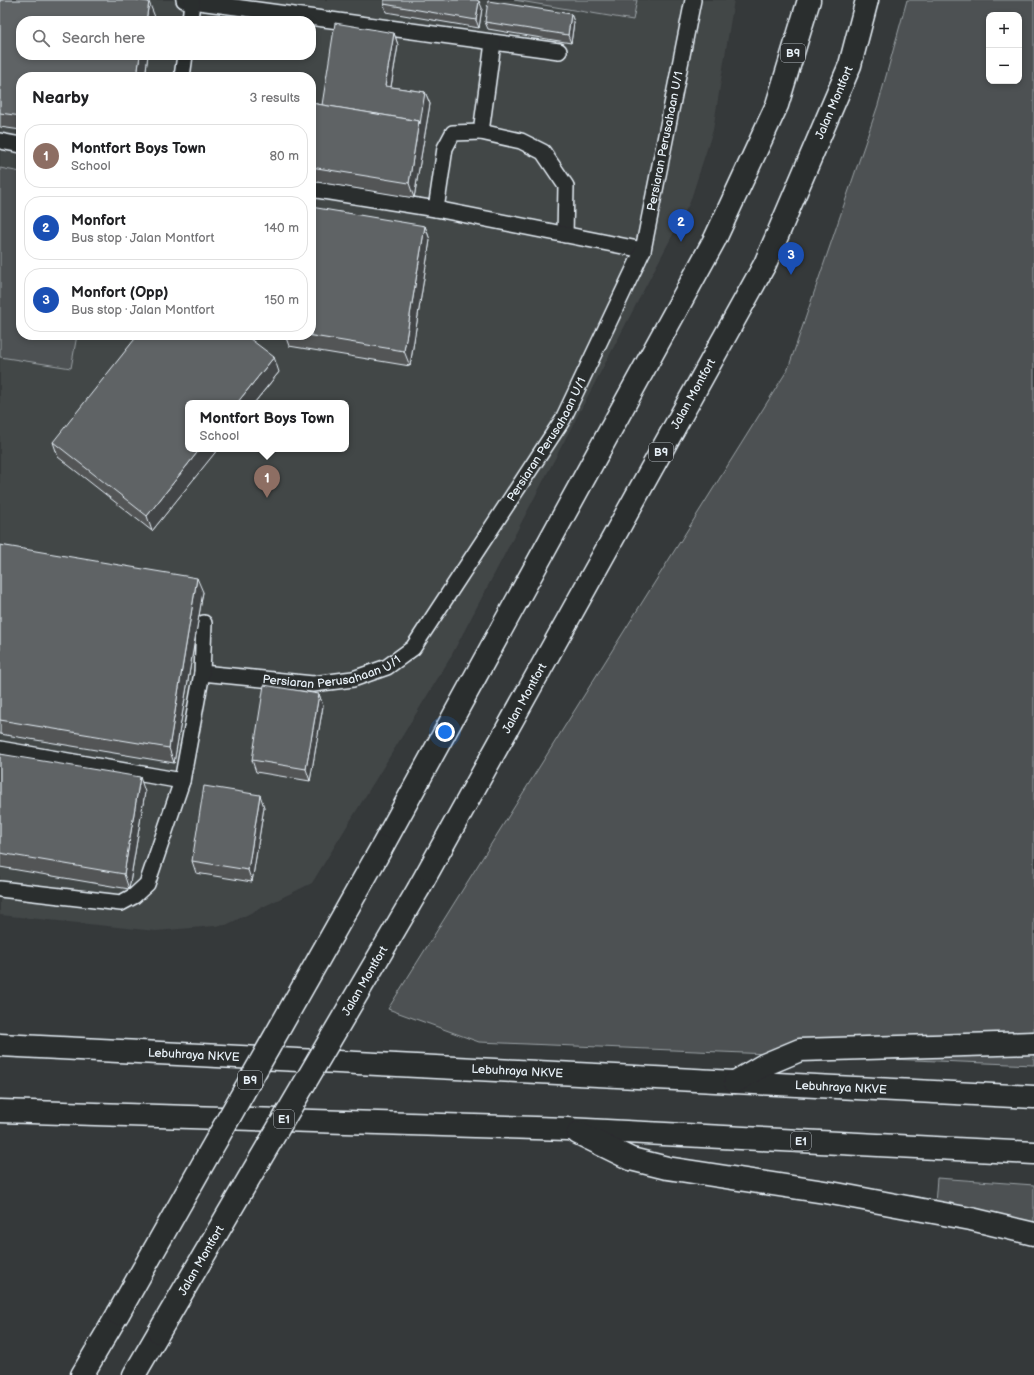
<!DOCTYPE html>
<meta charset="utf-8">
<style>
body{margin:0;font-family:"Balsamiq Sans",sans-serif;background:#f2f2f2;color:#202124}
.controls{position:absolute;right:12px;top:12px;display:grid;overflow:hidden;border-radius:8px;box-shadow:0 2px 6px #0003}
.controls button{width:36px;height:36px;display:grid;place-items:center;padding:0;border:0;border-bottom:1px solid #e0e0e0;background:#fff;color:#202124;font:20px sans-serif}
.you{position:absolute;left:445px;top:732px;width:14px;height:14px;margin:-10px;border:3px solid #fff;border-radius:50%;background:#1a73e8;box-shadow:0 0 0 6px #1a73e833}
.badge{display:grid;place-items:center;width:26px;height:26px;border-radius:50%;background:#7c3aed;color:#fff;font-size:13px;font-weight:700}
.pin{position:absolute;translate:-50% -33px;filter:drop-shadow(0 1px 2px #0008)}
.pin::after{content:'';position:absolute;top:21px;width:14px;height:12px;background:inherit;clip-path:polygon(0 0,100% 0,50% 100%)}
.popup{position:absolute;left:185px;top:400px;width:164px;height:52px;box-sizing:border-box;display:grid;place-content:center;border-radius:8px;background:#fff;filter:drop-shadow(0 1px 3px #0005);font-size:13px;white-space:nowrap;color:#757577}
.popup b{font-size:15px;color:#202124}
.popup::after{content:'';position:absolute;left:50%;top:100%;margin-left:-8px;border:8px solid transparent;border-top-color:#fff}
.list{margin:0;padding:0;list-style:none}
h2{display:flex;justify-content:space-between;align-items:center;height:52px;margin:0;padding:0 16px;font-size:17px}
h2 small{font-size:13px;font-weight:400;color:#757577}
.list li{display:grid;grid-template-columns:26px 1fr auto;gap:12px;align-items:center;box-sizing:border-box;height:64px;margin:0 8px 8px;padding:0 8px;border:1px solid #e0e0e0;border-radius:16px}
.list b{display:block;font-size:15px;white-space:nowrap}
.list p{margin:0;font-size:13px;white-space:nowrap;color:#757577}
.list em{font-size:13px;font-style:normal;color:#757577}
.icon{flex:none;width:22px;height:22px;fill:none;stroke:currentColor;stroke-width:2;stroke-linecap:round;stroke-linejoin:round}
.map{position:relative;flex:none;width:1034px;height:1375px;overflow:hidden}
.search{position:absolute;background:#fff;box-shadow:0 2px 6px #0003;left:16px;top:16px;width:300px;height:44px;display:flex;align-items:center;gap:10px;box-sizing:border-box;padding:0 14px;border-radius:16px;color:#757577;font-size:15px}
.panel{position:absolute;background:#fff;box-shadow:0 2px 6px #0003;left:16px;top:72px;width:300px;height:268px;border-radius:16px}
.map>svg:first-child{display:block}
.built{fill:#424647;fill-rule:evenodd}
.green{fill:#4d5152;stroke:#9aa1a5;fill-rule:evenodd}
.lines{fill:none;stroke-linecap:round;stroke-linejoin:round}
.lane-casing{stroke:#e8f1f8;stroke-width:18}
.primary-casing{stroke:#e8f1f8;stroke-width:25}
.highway-casing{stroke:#e8f1f8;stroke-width:25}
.lane{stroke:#2a2d2e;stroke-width:15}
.primary{stroke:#2a2d2e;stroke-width:22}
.highway{stroke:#2a2d2e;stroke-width:22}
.primary-bridge-casing{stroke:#e8f1f8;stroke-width:25;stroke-linecap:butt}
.primary-bridge{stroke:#2a2d2e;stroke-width:22}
.wall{fill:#525557;stroke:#e8f1f8}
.shaded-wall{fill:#424547;stroke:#e8f1f8}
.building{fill:#5f6365;stroke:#e8f1f8}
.labels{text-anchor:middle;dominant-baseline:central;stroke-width:3;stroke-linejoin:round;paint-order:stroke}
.shield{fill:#2a2d2e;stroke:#afb6bb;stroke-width:1}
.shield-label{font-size:11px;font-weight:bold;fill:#e8f1f8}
.street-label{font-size:12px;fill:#e8f1f8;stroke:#2a2d2e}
</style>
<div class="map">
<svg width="1034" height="1375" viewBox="0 0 1034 1375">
<rect width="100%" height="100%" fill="#35393a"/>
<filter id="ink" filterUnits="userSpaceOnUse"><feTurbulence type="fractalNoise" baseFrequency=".025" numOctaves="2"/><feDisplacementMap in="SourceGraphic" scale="8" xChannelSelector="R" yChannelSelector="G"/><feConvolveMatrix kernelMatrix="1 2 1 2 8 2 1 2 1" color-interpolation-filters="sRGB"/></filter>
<g filter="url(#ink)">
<path class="built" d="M0 0H734L713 130 690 202 449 660 312 883 226 925 156 931 0 915ZM21 21H311V55H21ZM21 77H311V335H21ZM188 403H346V449H188Z"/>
<g class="green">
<path d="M514 0H637L633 20Z"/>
<path d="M907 0H1034V1065L479 1042 388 1009 788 369 878 105ZM989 15H1019V81H989Z"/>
<path d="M0 168 21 172V335H77L71 368 0 357Z"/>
<path d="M937 1178 1034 1185V1228L935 1204Z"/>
</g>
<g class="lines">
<g class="lane-casing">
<g id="lane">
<path d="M184 0 559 51"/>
<path d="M190 21 192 1"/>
<path d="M493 43 481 132 521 141 543 152 566 186 565 235"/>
<path d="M182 77 185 55"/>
<path d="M0 141 21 145"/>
<path d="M311 189 436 209 643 250"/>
<path d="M436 209 445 148 453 133 481 132"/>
<path id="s1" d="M202 673 313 684 353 679 387 667 413 648 563 419 643 250 693 0"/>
<path d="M0 749 182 781"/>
<path d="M0 889 121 903 134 896 147 884 182 781 202 673 204 623"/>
</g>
</g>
<g class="primary-casing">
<g id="primary">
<path d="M382 847 715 239 777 105 809 0"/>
<path id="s2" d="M419 888 765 264 850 65 867 0"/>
<path d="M82 1375 118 1314"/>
<path d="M134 1375 159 1332"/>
</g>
</g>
<g class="highway-casing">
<g id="highway">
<path id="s3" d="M0 1045 1034 1097"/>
<path d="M735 1082 764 1065 800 1050 1034 1043"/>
<path d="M0 1111 567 1129 1034 1153"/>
<path d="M578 1133 631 1159 667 1168 831 1193 971 1219 1034 1234"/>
</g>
</g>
<use href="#lane" class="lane"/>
<use href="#primary" class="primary"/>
<use href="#highway" class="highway"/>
<g class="primary-bridge-casing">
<g id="primary-bridge">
<path d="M118 1314 382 847"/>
<path id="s4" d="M159 1332 419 888"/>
</g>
</g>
<use href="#primary-bridge" class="primary-bridge"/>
</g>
<g class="wall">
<path d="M0 0 155 17 154 21H21V55H148L145 77H21V130L0 127Z"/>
<path d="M384 4 482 8 479 28 386 12Z"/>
<path d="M571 14 574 22 571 43 488 29 485 22Z"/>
<path d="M394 33 398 45 391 87 425 92 430 104 414 198 311 181V103L322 105Z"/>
<path d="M425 226 430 240 410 366 289 346 285 335H311Z"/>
<path d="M279 372 152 531 58 457 53 442Z"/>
<path d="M0 545 203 592 174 763 0 734Z"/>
<path d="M319 694 323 706 310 781 256 772 252 760Z"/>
<path d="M0 754 145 792 129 889 0 867Z"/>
<path d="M264 807 252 882 196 873 192 861Z"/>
</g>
<g class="shaded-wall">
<path d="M479 1 482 8 479 28 476 20Z"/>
<path d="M149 2 155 17 154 21H146Z"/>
<path d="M571 14 574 22 571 43 568 35Z"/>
<path d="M394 33 398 45 389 98 385 86Z"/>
<path d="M140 55H148L145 77H137Z"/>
<path d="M425 92 430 104 414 198 409 183 419 121Z"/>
<path d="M425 226 430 240 410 366 404 351Z"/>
<path d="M274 357 279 372 254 403H237Z"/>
<path d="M200 449H218L152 531 147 516Z"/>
<path d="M197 578 203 592 174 763 169 748Z"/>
<path d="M319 694 323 706 310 781 306 769Z"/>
<path d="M140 777 145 792 129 889 124 874Z"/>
<path d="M260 795 264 807 252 882 248 870Z"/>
</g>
<g class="building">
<path d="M0 0H136L149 2 146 21H21V55H140L137 77H21V116L0 113Z"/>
<path d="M384 0H476L479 1 476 20 384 4Z"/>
<path d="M488 1 571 14 568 35 485 22Z"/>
<path d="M335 23 394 33 385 86 425 92 420 124 419 121 322 105Z"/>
<path d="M311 103 419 121 409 183 311 167Z"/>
<path d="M311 207 425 226 404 351 307 335H311Z"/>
<path d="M138 335H245L274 357 237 403H188V449H200L147 516 53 442Z"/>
<path d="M0 545 197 578 169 748 0 720Z"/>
<path d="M264 685 319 694 306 769 252 760Z"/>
<path d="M0 754 140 777 124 874 0 853Z"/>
<path d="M204 786 260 795 248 870 192 861Z"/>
</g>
</g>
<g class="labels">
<g class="shield">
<rect x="781" y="44" width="24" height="18" rx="3"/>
<rect x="649" y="443" width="24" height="18" rx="3"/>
<rect x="238" y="1071" width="24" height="18" rx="3"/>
<rect x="274" y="1110" width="20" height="18" rx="3"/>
<rect x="791" y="1132" width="20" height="18" rx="3"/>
</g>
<g class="shield-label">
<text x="793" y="53">B9</text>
<text x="661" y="452">B9</text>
<text x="250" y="1080">B9</text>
<text x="284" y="1119">E1</text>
<text x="801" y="1141">E1</text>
</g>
<g class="street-label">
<text stroke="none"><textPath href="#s2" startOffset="889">Jalan Montfort</textPath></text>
<text stroke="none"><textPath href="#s1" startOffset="792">Persiaran Perusahaan U/1</textPath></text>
<text stroke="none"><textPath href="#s2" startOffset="565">Jalan Montfort</textPath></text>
<text stroke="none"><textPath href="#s1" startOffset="468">Persiaran Perusahaan U/1</textPath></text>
<text stroke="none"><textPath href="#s1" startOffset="132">Persiaran Perusahaan U/1</textPath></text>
<text stroke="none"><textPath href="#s2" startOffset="217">Jalan Montfort</textPath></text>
<text stroke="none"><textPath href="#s4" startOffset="407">Jalan Montfort</textPath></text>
<text stroke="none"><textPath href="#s3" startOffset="194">Lebuhraya NKVE</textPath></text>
<text stroke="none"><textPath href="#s3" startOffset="518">Lebuhraya NKVE</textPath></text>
<text stroke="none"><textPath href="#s3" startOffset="842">Lebuhraya NKVE</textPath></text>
<text stroke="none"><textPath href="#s4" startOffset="83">Jalan Montfort</textPath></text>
</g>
</g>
</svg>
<div class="controls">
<button>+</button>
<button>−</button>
</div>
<div class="you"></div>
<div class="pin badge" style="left:267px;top:498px;background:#8d6e63">1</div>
<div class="popup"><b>Montfort Boys Town</b>School</div>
<div class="pin badge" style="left:681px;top:242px;background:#1a4fb4">2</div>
<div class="pin badge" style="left:791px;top:275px;background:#1a4fb4">3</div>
<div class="search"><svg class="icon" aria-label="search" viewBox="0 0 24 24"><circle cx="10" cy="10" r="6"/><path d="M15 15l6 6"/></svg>Search here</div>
<section class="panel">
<h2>Nearby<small>3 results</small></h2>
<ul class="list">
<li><span class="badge" style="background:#8d6e63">1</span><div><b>Montfort Boys Town</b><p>School</p></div><em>80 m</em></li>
<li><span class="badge" style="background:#1a4fb4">2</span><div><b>Monfort</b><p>Bus stop · Jalan Montfort</p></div><em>140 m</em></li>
<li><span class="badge" style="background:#1a4fb4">3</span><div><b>Monfort (Opp)</b><p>Bus stop · Jalan Montfort</p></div><em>150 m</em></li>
</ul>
</section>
</div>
